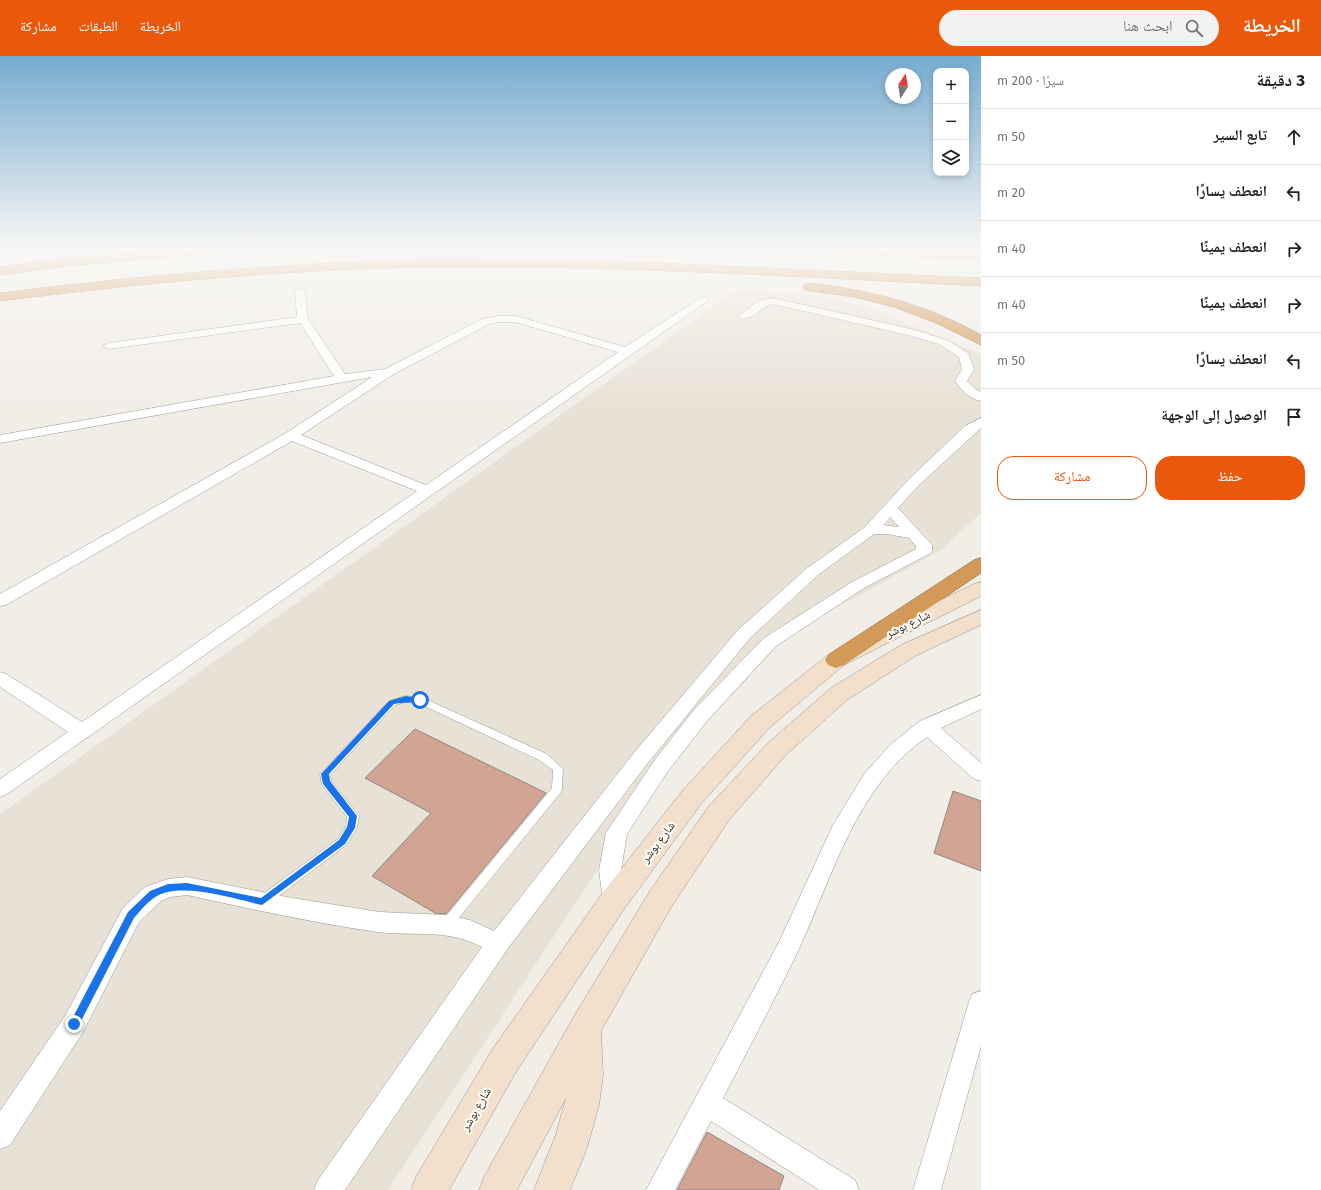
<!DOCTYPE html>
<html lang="ar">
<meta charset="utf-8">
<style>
body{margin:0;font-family:"Fira Sans","Noto Naskh Arabic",sans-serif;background:#f2f2f2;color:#222;direction:rtl}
.controls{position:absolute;right:12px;top:12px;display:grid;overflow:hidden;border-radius:8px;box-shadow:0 2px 6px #0003}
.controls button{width:36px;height:36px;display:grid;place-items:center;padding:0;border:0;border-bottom:1px solid #e0e0e0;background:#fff;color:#222;font:20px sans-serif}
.compass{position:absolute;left:885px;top:12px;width:36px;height:36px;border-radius:50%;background:#fff;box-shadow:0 2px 6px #0003;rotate:12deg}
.stop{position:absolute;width:12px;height:12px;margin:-9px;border:3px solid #1a73e8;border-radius:50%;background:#fff}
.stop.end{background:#1a73e8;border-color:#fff;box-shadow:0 1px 4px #0008}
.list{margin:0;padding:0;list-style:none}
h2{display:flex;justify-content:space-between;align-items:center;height:52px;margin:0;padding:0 16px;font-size:17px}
h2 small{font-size:13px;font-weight:400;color:#767676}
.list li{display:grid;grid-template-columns:26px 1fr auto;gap:12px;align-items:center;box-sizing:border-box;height:56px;padding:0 16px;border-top:1px solid #e0e0e0}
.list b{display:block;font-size:15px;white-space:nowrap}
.list em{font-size:13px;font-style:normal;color:#767676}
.actions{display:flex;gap:8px;padding:12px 16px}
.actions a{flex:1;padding:9px 0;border:1px solid #ea580c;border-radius:16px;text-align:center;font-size:14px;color:#ea580c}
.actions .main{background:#ea580c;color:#fff}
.icon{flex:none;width:22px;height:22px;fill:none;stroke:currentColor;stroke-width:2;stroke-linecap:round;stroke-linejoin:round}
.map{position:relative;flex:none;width:981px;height:1134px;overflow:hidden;direction:ltr}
header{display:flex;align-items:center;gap:24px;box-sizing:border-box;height:56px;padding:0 20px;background:#ea580c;color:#fff}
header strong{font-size:19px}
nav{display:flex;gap:22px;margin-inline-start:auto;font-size:14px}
.search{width:280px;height:36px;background:#f2f2f2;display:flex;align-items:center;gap:10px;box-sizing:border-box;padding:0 14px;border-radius:22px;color:#767676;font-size:15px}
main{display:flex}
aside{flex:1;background:#fff}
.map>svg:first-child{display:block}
.built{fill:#e8e1d5}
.building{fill:#d2a494;stroke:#8e8885}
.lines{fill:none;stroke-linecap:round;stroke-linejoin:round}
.service-casing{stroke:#9c9994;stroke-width:1}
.minor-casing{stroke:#9c9994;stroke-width:1}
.tertiary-casing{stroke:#9c9994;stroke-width:1}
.secondary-casing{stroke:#9c9994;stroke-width:1}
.motorway-casing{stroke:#967147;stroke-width:1}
.service{fill:#fff;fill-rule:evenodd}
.minor{fill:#fff;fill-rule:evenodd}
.tertiary{fill:#fff;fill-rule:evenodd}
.secondary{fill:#f2e0cd;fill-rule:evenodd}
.motorway{fill:#d29959;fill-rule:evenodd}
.route{fill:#1a73e8}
.labels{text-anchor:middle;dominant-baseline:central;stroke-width:4;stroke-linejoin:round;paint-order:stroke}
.near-street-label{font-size:12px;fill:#282725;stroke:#fffcf6}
</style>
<header>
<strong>الخريطة</strong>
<div class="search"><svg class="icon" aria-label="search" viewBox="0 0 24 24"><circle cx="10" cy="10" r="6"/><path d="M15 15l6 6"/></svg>ابحث هنا</div>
<nav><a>الخريطة</a><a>الطبقات</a><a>مشاركة</a></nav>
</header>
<main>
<aside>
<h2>3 دقيقة<small>سيرًا · 200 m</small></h2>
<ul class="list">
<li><svg class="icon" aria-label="ahead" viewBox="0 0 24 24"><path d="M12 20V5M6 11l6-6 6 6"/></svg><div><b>تابع السير</b></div><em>50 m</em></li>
<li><svg class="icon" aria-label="left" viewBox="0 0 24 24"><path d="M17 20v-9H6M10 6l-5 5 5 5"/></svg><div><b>انعطف يسارًا</b></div><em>20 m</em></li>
<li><svg class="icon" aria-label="right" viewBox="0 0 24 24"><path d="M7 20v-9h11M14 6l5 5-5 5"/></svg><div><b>انعطف يمينًا</b></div><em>40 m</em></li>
<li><svg class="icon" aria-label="right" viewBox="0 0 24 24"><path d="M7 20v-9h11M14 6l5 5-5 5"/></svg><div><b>انعطف يمينًا</b></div><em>40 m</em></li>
<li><svg class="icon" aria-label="left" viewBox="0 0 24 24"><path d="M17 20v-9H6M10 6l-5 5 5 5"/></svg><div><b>انعطف يسارًا</b></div><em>50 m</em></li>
<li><svg class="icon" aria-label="arrive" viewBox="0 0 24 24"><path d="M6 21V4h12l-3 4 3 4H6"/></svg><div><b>الوصول إلى الوجهة</b></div></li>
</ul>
<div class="actions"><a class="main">حفظ</a><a>مشاركة</a></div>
</aside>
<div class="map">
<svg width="981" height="1134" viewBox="0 0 981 1134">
<rect width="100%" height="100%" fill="#f1eee8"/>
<path class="built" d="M738 233 809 239 865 250 981 298V457L941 494 788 579 662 715 388 1134H0V758Z"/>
<g class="building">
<path d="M415 673 546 737 446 858 435 857 372 820 431 757 365 722Z"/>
<path d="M953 735 981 745V815L934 797Z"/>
<path d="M707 1076 784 1120 779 1134H677Z"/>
</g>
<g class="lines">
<g class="service-casing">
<g id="service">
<path d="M10 193H14L15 197 28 203 25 205 11 199Z"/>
<path d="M406 640 423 642 547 698 563 713 562 733 561 736 450 873 446 874 442 873 440 869 442 865 552 732 553 714 539 704 418 647 406 646 395 649 330 719 331 725 359 760 357 772 346 789 267 849 263 850 259 849 257 845 259 841 338 783 346 771 347 761 322 729 320 718 389 645Z"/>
</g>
</g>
<g class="minor-casing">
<g id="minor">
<path d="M300 232 305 235 308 263 345 318 385 313 482 263 497 260H516L625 291 700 242H708L709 244 7 738 0 741V723L68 676 0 631V616L6 618 82 666 417 435 292 385 6 549 0 550V538L286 377 372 321 0 387V379L334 320 300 267 109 293 103 290 109 287 297 261 295 235ZM497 266H515L618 296 426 429 301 379 394 318 489 268Z"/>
<path d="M773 242 911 273 947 284 968 297 974 313 967 325 975 333 981 336V345C969 342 962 335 955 325L962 313 959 301 939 288 908 279 773 248C762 250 752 265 740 262L739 260 759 245Z"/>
<path d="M981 362V372L919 429 898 452 932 489V495L929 498 864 532 776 590 707 665 668 715 627 778 621 814 625 844 622 851 614 853 606 851 603 844 599 814 606 777 654 705 693 655 764 582 852 526 916 493V490L909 482 887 478H874L818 519 750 582 647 708 506 895 345 1134H314L318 1124 482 891C445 872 417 881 378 876 314 867 251 853 187 839L170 841 161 845 139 866 83 976 10 1089 0 1093V1055L65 960 123 852 145 831 168 823 187 821 292 842 380 856 446 859 470 864 494 875 633 698 738 574 806 513 865 471 909 423 965 370ZM890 461 899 471 883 469Z"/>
<path d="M981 639V653L941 672 981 707V725L974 723 927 681C857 729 833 819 799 893 775 943 749 992 723 1042L855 1124 859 1134H819L711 1065 675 1134H646L779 886 833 769 864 718 890 689 920 665Z"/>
<path d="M981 935V990L941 1134H913L969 946 972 938Z"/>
</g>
</g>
<g class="tertiary-casing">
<path id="tertiary" d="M62 193H100L94 197 45 202 25 207 19 203 21 200 45 194Z"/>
</g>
<g class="secondary-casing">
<g id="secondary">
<path d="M981 526V540L844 609 769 672 701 748 624 853 516 1016 449 1134H411L416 1121 492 994 604 835 683 734 751 660 828 599 974 528Z"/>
<path d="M981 554V569L917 599 847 644 786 699 729 764 670 853 601 975 603 1019 599 1049 587 1092 570 1134H534L556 1078 566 1042 517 1134H479L484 1121 573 962 650 835 709 750 768 687 831 632 901 589Z"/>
</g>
</g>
<g class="motorway-casing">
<g id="motorway">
<path d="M175 193H221L215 197 66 210 0 219V211L66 202Z"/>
<path d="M822 193H904L981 196V204L828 197Z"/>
<path d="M433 203 639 206 981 222V230C799 221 616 209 433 211 288 213 144 227 0 245V237C144 219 288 207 433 203Z"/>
<path d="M810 227C870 234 928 249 981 279V289L936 267 894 251 854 241 805 234 803 231 805 228Z"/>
<path d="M981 502V517L844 609 836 612 828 609 825 604 828 599 974 504Z"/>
</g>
</g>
<use href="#service" class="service"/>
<use href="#minor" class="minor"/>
<use href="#tertiary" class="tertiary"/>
<use href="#secondary" class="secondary"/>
<use href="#motorway" class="motorway"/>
</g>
<linearGradient id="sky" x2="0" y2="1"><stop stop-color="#75abd0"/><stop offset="0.55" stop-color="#f9f7f5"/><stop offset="1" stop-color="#f9f7f5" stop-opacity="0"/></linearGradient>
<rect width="981" height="352" fill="url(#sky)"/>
<path class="route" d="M406 640 420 642 424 644C421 647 402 646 394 648L329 718 330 725 357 760 355 772 345 788 262 849C234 843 182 826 157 840 148 845 141 854 134 862L78 971H71L69 968 71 965 128 856 150 835 168 828 187 827 261 842 339 784 347 771 349 761 323 728 321 718 389 645Z"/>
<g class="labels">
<g class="near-street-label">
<text transform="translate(908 568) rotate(-26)">شارع بوشر</text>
<text transform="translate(658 786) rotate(-53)">شارع بوشر</text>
<text transform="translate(476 1053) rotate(-60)">شارع بوشر</text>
</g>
</g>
</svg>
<div class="controls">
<button>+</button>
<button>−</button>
<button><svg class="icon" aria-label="layers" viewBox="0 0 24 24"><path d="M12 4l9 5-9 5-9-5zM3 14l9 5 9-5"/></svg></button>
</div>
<svg class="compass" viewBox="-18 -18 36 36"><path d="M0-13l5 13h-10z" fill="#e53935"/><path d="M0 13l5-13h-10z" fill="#767676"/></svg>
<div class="stop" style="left:420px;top:644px"></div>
<div class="stop end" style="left:74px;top:968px"></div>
</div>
</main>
